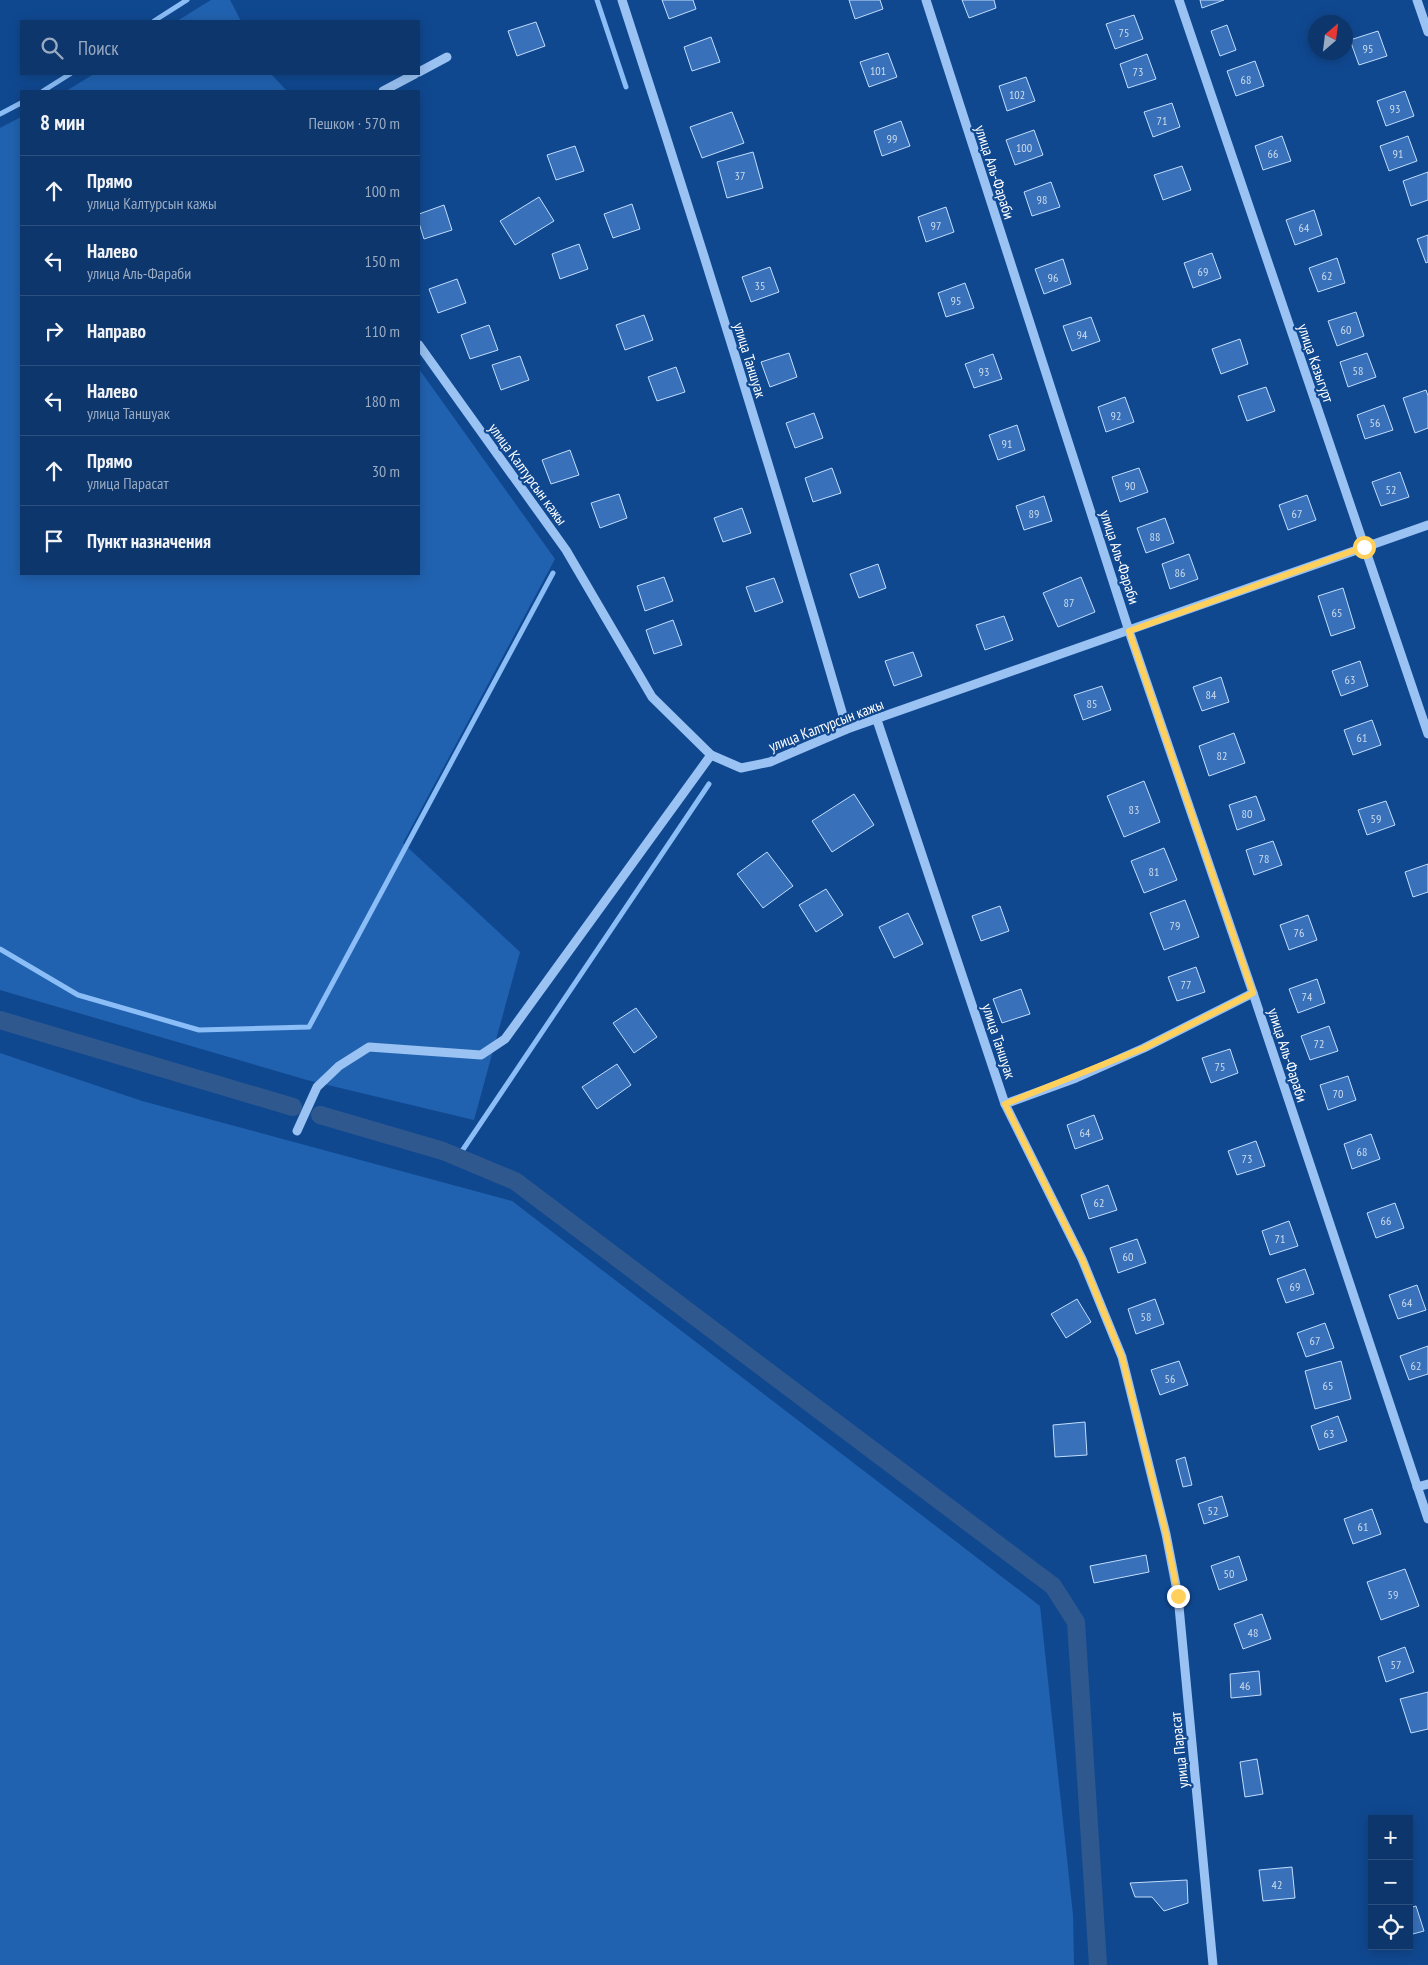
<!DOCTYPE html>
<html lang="ru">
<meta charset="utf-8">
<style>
body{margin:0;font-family:"PT Sans Narrow",sans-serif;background:#1a4174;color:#f1f3f6}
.controls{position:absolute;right:15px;bottom:15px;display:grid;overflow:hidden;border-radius:0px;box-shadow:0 2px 12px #0003}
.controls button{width:45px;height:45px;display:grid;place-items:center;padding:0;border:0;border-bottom:1px solid #2c507f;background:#0c366c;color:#f1f3f6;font:25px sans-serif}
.compass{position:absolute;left:1308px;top:15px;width:45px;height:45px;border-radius:50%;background:#0c366c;box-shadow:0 2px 12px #0003;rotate:28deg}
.stop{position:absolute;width:15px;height:15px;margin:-11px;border:4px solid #ffd05c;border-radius:50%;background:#fff}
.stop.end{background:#ffd05c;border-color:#fff;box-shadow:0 1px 5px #0008}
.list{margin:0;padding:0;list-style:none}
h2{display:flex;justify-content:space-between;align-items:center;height:65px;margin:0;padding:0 20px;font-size:21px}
h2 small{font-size:16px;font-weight:400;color:#9aabc2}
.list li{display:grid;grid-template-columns:32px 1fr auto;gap:15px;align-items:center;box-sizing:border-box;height:70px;padding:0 20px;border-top:1px solid #2c507f}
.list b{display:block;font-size:19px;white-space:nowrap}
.list p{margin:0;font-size:16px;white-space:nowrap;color:#9aabc2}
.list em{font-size:16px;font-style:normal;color:#9aabc2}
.icon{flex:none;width:28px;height:28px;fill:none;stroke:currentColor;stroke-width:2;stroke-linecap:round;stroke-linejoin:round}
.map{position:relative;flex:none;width:1428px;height:1965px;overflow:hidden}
.search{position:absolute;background:#0c366c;box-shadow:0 2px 12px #0003;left:20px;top:20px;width:400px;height:55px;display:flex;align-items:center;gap:12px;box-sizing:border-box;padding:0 18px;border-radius:0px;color:#9aabc2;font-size:19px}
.panel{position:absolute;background:#0c366c;box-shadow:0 2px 12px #0003;left:20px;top:90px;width:400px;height:485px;border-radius:0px}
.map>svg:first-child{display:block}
.green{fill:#2162b0}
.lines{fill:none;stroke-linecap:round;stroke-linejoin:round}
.stream{stroke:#8bbdf7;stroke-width:5}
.canal{stroke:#2f588e;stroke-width:18}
.building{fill:#3871b9;stroke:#c1ddfe}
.minor{stroke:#9ac2f3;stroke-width:9}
.route{stroke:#ffd05c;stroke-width:6}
.labels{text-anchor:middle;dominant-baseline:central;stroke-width:4.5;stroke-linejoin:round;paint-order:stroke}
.number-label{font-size:12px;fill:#cddcee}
.street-label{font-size:15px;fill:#fff;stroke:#104890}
</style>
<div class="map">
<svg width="1428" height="1965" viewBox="0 0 1428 1965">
<rect width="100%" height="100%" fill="#104890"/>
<g class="green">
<path d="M211 0H230L241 21H177Z"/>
<path d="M94 74H271L287 91H66Z"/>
<path d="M21 117V574H419V369L555 559 403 843 520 952 474 1120 307 1080 0 990V128Z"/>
<path d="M0 1053 142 1101 512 1201 1040 1606 1073 1915 1074 1965H0Z"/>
</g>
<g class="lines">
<g class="stream">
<path d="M597 0 626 87"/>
<path d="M154 21 187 0"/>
<path d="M43 91 70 74"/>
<path d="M0 114 21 103"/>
<path d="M0 949 78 995 199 1030 309 1027 553 573"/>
<path d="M458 1157 709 784"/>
</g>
<g class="canal">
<path d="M0 1020 293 1107"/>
<path d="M320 1115 443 1151 515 1181 1053 1586 1076 1622 1098 1965"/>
</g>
</g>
<g class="building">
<path d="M662 0H693L696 9 669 19Z"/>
<path d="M849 0H880L883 9 855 19Z"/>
<path d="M962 0H994L996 8 969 18Z"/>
<path d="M1200 0H1224L1202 8Z"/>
<path d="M1134 15 1143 39 1115 49 1106 24Z"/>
<path d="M536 22 545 46 517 56 508 31Z"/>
<path d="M1227 25 1236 50 1220 56 1211 31Z"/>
<path d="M1378 31 1387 56 1359 65 1350 40Z"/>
<path d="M711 37 720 62 692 71 684 47Z"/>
<path d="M888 53 897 77 869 87 860 62Z"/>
<path d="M1147 54 1156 79 1128 88 1120 64Z"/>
<path d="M1255 61 1264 86 1236 96 1227 71Z"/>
<path d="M1026 77 1035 101 1007 111 999 86Z"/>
<path d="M1405 91 1414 116 1386 126 1377 101Z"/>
<path d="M1172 103 1180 127 1153 137 1144 112Z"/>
<path d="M732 112 744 143 702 158 690 127Z"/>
<path d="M901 121 910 146 882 156 874 131Z"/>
<path d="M1034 130 1043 155 1015 165 1006 140Z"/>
<path d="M1282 136 1291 161 1263 170 1255 146Z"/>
<path d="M1408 136 1417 161 1389 171 1380 146Z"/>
<path d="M575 146 584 171 556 180 547 155Z"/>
<path d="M753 152 763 188 727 198 717 162Z"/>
<path d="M1182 166 1191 190 1163 200 1154 175Z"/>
<path d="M1428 172V200L1411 206 1403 181Z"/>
<path d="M1051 182 1060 207 1032 216 1024 192Z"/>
<path d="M539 197 554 221 515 245 500 221Z"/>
<path d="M632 204 640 229 613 238 604 214Z"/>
<path d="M444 205 452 230 424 239 419 223V214Z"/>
<path d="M946 207 954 232 926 242 918 217Z"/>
<path d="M1314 210 1322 235 1295 245 1286 220Z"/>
<path d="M1428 235V262L1426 263 1417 239Z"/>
<path d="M579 244 588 269 560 279 552 254Z"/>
<path d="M1212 253 1221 278 1193 288 1184 263Z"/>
<path d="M1337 258 1345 283 1318 292 1309 268Z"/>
<path d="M1063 259 1071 284 1044 294 1035 269Z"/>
<path d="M770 267 779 292 751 302 742 277Z"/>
<path d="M457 279 466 303 438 313 429 289Z"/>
<path d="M965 283 974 308 946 317 938 293Z"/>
<path d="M1356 312 1364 336 1337 346 1328 321Z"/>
<path d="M644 315 653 340 625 350 616 325Z"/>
<path d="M1091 317 1100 341 1072 351 1063 326Z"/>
<path d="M489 325 498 350 470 359 461 335Z"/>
<path d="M1240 339 1248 364 1221 374 1212 349Z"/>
<path d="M789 353 797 377 770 387 761 362Z"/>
<path d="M1367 353 1376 377 1348 387 1340 362Z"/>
<path d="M993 354 1002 379 974 388 965 364Z"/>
<path d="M520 356 529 380 501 390 492 365Z"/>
<path d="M676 367 685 392 657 401 648 377Z"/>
<path d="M1266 387 1275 411 1247 421 1238 396Z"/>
<path d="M1426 390 1428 396V428L1415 433 1403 398Z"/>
<path d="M1125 397 1134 422 1106 432 1098 407Z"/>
<path d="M1384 405 1393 430 1365 439 1357 415Z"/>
<path d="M814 413 823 438 795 448 786 423Z"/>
<path d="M1017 425 1025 450 998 460 989 435Z"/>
<path d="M570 450 579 475 551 484 542 460Z"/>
<path d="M832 468 841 493 813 502 805 478Z"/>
<path d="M1139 468 1148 492 1120 502 1112 477Z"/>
<path d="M1400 472 1409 497 1381 506 1372 482Z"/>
<path d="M619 494 627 518 600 528 591 503Z"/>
<path d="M1307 495 1316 520 1288 530 1279 505Z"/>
<path d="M1044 496 1052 521 1024 530 1016 506Z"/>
<path d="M742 508 751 533 723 542 714 518Z"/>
<path d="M1165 518 1174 543 1146 553 1137 528Z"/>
<path d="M1189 554 1198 579 1170 589 1162 564Z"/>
<path d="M878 564 886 588 859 598 850 574Z"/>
<path d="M664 577 673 601 645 611 637 586Z"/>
<path d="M1081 577 1095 612 1058 627 1043 593Z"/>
<path d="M774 578 783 602 755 612 746 587Z"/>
<path d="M1343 588 1355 628 1331 636 1318 596Z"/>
<path d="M1004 616 1013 640 985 650 976 625Z"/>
<path d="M673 620 682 645 654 654 646 630Z"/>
<path d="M913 652 922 676 894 686 885 661Z"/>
<path d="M1360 661 1368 686 1341 696 1332 671Z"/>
<path d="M1221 677 1229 702 1202 711 1193 687Z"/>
<path d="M1102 686 1111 710 1083 720 1074 695Z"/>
<path d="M1372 720 1381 745 1353 755 1344 730Z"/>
<path d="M1234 733 1245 763 1209 776 1199 746Z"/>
<path d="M1144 781 1160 822 1124 837 1107 796Z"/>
<path d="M854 794 874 825 832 852 812 821Z"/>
<path d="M1256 796 1265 820 1237 830 1229 805Z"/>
<path d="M1386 801 1395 825 1367 835 1358 810Z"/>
<path d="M1273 841 1282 865 1254 875 1246 850Z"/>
<path d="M1164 848 1177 880 1144 893 1131 861Z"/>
<path d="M767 852 793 886 763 908 737 874Z"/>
<path d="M1428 864V892L1413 897 1405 872Z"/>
<path d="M826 889 843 915 816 932 799 905Z"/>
<path d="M1185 900 1199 937 1164 950 1150 913Z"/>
<path d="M1000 906 1009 931 981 941 972 916Z"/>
<path d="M908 913 923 944 894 958 879 927Z"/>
<path d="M1308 915 1317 940 1289 950 1280 925Z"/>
<path d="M1196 967 1205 992 1177 1001 1168 977Z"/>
<path d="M1317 979 1325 1003 1298 1013 1289 989Z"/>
<path d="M1021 989 1030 1014 1002 1023 993 999Z"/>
<path d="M636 1008 657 1037 634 1053 613 1023Z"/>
<path d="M1329 1026 1338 1051 1310 1060 1301 1036Z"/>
<path d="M1230 1049 1238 1073 1211 1083 1202 1058Z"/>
<path d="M617 1064 631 1085 597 1109 582 1087Z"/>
<path d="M1348 1076 1356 1100 1328 1110 1320 1085Z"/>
<path d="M1094 1115 1103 1139 1075 1149 1067 1125Z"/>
<path d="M1371 1134 1380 1159 1352 1169 1344 1144Z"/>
<path d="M1256 1141 1265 1166 1237 1175 1228 1151Z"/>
<path d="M1108 1185 1117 1210 1089 1219 1081 1195Z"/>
<path d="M1395 1203 1404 1228 1376 1238 1367 1213Z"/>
<path d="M1289 1221 1298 1246 1270 1255 1262 1231Z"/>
<path d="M1137 1239 1146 1263 1118 1273 1110 1248Z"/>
<path d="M1305 1269 1314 1294 1286 1303 1277 1279Z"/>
<path d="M1417 1285 1426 1310 1398 1319 1389 1295Z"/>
<path d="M1077 1299 1091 1322 1066 1338 1051 1314Z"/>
<path d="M1155 1299 1164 1324 1136 1334 1128 1309Z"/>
<path d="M1325 1323 1334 1348 1306 1357 1297 1333Z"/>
<path d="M1428 1346V1374L1409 1380 1400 1356Z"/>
<path d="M1179 1361 1188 1385 1160 1395 1151 1370Z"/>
<path d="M1341 1361 1351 1399 1315 1409 1305 1371Z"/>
<path d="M1338 1416 1347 1441 1319 1450 1311 1426Z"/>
<path d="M1085 1422 1087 1455 1055 1457 1053 1425Z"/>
<path d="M1185 1457 1192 1485 1183 1487 1176 1460Z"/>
<path d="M1222 1496 1228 1516 1204 1524 1198 1504Z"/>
<path d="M1372 1509 1381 1534 1353 1544 1344 1519Z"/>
<path d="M1146 1555 1149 1572 1094 1583 1090 1566Z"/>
<path d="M1239 1556 1247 1580 1219 1590 1211 1566Z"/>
<path d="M1405 1569 1419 1606 1381 1620 1367 1582Z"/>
<path d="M1262 1614 1271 1639 1243 1649 1234 1624Z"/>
<path d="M1405 1647 1414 1672 1386 1682 1378 1657Z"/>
<path d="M1259 1671 1261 1695 1231 1698 1230 1674Z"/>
<path d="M1428 1692V1729L1411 1733 1400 1699Z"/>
<path d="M1257 1759 1263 1794 1245 1797 1240 1762Z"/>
<path d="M1292 1867 1295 1898 1263 1901 1259 1870Z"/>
<path d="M1187 1880 1188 1903 1164 1911 1152 1897H1135L1130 1883Z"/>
<path d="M1416 1906 1424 1931 1409 1935V1908Z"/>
</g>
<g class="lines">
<g class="minor">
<path d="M622 0C701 242 776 485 847 729"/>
<path d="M926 0 1129 631 1253 993 1428 1519"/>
<path d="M1179 0 1428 734"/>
<path d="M1417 0 1428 32"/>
<path d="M419 72 447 57"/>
<path d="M383 91 415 74"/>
<path d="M419 345 566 550 652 697 711 755 741 768 770 762 847 729 1428 525"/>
<path d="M877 720 1005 1104 1082 1259 1122 1357 1166 1534 1178 1596 1213 1965"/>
<path d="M1005 1104 1076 1078 1144 1048 1253 993"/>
<path d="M297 1131 317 1087 339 1066 369 1047 481 1055 505 1039 711 755"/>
<path d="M1417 1487 1428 1484"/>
</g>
</g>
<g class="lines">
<path class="route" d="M1178 1596 1166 1534 1122 1357 1082 1259 1005 1104 1144 1048 1253 993 1129 631 1364 547"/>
</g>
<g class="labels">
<g class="number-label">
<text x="1124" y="32">75</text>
<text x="1368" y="48">95</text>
<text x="878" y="70">101</text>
<text x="1138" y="71">73</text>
<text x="1246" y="79">68</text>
<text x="1017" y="94">102</text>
<text x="1395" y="108">93</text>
<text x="1162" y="120">71</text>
<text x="892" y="138">99</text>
<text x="1024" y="147">100</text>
<text x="1273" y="153">66</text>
<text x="1398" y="153">91</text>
<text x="740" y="175">37</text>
<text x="1042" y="199">98</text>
<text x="936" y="225">97</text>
<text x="1304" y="227">64</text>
<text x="1203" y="271">69</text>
<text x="1327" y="275">62</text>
<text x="1053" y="277">96</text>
<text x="760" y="285">35</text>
<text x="956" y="300">95</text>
<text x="1346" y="329">60</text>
<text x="1082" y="334">94</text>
<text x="1358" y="370">58</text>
<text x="984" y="371">93</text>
<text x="1116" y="415">92</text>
<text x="1375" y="422">56</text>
<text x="1007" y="443">91</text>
<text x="1130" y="485">90</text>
<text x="1391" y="489">52</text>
<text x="1034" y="513">89</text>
<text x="1297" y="513">67</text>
<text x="1155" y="536">88</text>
<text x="1180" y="572">86</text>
<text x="1069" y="602">87</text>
<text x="1337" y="612">65</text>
<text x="1350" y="679">63</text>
<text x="1211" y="694">84</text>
<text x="1092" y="703">85</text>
<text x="1362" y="737">61</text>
<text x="1222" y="755">82</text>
<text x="1134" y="809">83</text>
<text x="1247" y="813">80</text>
<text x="1376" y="818">59</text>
<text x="1264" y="858">78</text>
<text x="1154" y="871">81</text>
<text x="1175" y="925">79</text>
<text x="1299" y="932">76</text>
<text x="1186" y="984">77</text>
<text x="1307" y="996">74</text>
<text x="1319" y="1043">72</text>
<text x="1220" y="1066">75</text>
<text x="1338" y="1093">70</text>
<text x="1085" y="1132">64</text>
<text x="1362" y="1151">68</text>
<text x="1247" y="1158">73</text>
<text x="1099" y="1202">62</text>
<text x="1386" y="1220">66</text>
<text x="1280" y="1238">71</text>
<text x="1128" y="1256">60</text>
<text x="1295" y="1286">69</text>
<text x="1407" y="1302">64</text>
<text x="1146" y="1316">58</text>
<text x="1315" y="1340">67</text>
<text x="1416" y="1365">62</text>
<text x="1170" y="1378">56</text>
<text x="1328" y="1385">65</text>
<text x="1329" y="1433">63</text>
<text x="1213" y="1510">52</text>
<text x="1363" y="1526">61</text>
<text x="1229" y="1573">50</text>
<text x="1393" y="1594">59</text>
<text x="1253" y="1632">48</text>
<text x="1396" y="1664">57</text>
<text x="1245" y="1685">46</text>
<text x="1277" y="1884">42</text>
</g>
<g class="street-label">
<text transform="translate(995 172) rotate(72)">улица Аль-Фараби</text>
<text transform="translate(750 360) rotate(73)">улица Таншуак</text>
<text transform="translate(1316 363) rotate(71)">улица Казыгурт</text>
<text transform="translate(528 474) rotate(54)">улица Калтурсын кажы</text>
<text transform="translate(1120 557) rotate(72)">улица Аль-Фараби</text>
<text transform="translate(826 725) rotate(-21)">улица Калтурсын кажы</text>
<text transform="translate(999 1041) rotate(72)">улица Таншуак</text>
<text transform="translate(1288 1055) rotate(72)">улица Аль-Фараби</text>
<text transform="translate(1179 1750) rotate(-96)">улица Парасат</text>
</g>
</g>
</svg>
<div class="controls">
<button>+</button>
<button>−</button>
<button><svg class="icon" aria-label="locate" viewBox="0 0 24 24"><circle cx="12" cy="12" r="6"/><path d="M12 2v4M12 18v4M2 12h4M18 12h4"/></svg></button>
</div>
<svg class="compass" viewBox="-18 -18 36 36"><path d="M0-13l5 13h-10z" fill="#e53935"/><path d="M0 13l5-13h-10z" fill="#9aabc2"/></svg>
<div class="stop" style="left:1364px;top:547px"></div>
<div class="stop end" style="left:1178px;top:1596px"></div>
<div class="search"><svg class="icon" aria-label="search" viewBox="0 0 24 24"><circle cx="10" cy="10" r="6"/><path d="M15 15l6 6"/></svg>Поиск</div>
<section class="panel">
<h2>8 мин<small>Пешком · 570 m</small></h2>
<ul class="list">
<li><svg class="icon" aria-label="ahead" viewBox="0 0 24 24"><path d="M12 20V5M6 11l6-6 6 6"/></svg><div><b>Прямо</b><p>улица Калтурсын кажы</p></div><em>100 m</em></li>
<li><svg class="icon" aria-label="left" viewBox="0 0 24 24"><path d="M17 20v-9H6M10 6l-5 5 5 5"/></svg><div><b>Налево</b><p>улица Аль-Фараби</p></div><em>150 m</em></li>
<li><svg class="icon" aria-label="right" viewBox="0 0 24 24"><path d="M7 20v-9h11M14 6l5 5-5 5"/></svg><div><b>Направо</b></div><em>110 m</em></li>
<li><svg class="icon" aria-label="left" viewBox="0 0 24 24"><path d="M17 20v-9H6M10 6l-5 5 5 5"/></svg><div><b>Налево</b><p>улица Таншуак</p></div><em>180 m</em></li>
<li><svg class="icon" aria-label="ahead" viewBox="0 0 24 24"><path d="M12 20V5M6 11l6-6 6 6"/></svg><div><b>Прямо</b><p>улица Парасат</p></div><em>30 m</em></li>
<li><svg class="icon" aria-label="arrive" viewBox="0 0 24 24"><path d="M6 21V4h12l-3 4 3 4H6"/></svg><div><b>Пункт назначения</b></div></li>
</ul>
</section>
</div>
